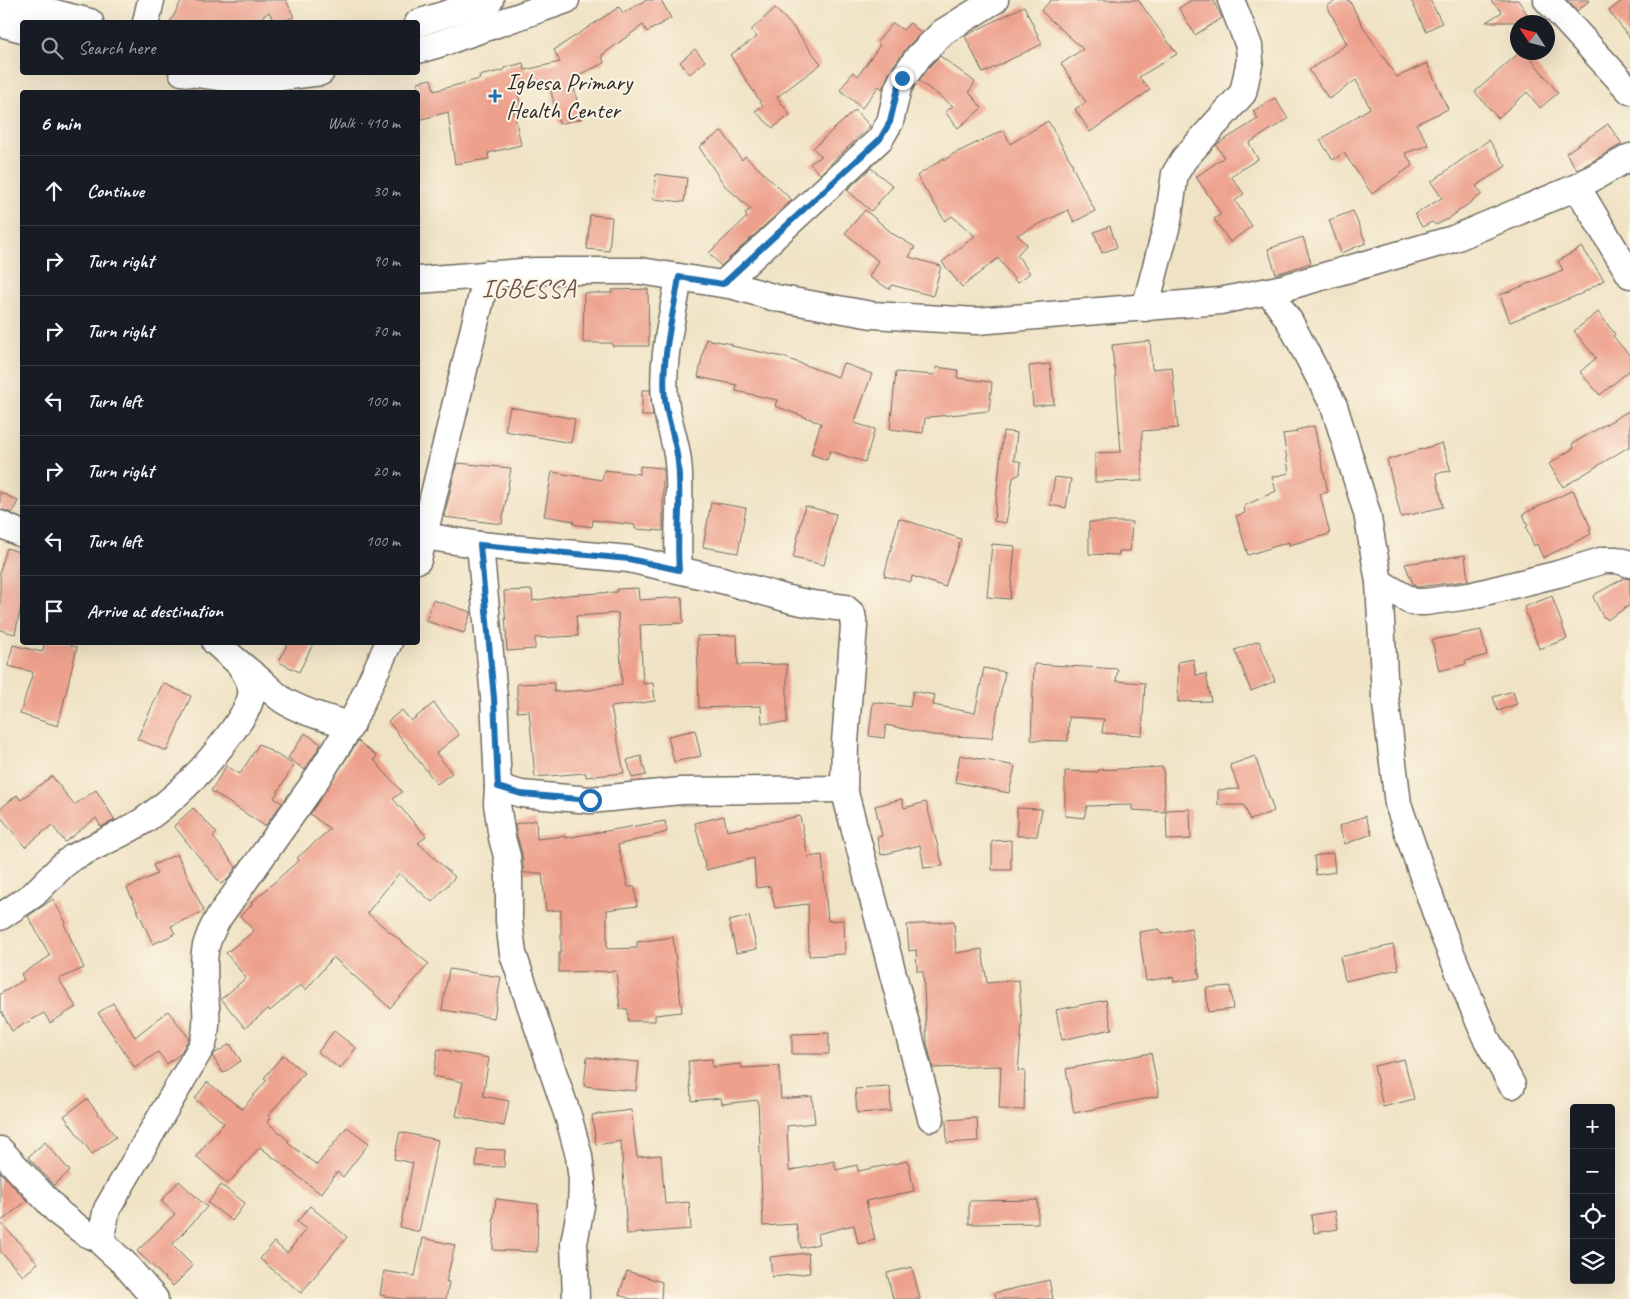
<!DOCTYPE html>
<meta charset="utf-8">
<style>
body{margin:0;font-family:Caveat,sans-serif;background:#242831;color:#f1f3f6}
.controls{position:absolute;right:15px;bottom:15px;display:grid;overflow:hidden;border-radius:5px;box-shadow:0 5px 20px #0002}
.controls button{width:45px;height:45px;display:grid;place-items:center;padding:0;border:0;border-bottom:1px solid #363941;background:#171b24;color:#f1f3f6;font:25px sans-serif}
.compass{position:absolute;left:1510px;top:15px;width:45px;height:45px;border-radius:50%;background:#171b24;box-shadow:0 5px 20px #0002;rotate:306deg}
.stop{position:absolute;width:15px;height:15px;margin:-11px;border:4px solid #1f6fb2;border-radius:50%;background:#fff}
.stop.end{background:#1f6fb2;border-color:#fff;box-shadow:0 1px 5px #0008}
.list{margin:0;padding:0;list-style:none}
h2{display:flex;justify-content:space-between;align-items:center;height:65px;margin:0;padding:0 20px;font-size:21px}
h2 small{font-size:16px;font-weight:400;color:#9ea1a6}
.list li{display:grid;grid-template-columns:32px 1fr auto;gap:15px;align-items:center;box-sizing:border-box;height:70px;padding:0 20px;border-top:1px solid #363941}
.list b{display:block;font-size:19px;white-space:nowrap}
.list em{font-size:16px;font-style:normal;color:#9ea1a6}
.icon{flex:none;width:28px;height:28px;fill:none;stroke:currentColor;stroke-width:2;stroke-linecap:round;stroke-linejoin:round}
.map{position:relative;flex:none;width:1630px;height:1299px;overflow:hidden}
.search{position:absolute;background:#171b24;box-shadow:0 5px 20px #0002;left:20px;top:20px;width:400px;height:55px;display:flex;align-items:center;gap:12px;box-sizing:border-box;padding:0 18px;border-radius:5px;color:#9ea1a6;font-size:19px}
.panel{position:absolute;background:#171b24;box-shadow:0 5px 20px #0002;left:20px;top:90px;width:400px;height:555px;border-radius:5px}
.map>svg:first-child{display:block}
.building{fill:#eda18d}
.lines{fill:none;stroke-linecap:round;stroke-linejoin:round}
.minor-casing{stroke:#706b61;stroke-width:29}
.minor{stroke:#fff;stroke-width:26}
.route{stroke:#1f6fb2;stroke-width:6}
.poi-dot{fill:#1f6fb2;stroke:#fcf5e5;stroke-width:2}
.labels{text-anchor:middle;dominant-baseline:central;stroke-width:4;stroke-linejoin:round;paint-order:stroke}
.poi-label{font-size:24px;fill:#2b2b2b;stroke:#fcf5e5;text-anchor:start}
.quarter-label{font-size:26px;letter-spacing:1px;fill:#6f544d;stroke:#fcf5e5}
</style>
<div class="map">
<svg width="1630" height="1299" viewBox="0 0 1630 1299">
<rect width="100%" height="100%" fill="#fcf5e5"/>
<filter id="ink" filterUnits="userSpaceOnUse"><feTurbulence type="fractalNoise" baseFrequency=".02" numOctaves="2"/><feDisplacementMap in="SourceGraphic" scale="10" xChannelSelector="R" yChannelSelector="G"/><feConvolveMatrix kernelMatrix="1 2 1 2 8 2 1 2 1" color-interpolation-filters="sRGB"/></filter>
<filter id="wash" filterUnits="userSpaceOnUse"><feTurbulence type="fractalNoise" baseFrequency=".0096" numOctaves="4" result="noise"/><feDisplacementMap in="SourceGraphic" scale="20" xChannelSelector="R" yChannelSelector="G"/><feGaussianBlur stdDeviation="1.12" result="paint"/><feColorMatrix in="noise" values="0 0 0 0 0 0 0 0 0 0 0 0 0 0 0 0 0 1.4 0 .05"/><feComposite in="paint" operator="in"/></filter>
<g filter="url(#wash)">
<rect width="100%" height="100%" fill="#f0e3c5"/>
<g id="blocks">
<g class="building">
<path d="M182 0H286L294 17 282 22H274L269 12 255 22H170Z"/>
<path d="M646 0H661L671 18 647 32 643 25 602 55 604 63 572 78 581 119 559 124 550 87 515 83 522 109 514 111 521 145 488 153 489 159 455 164 448 112 418 120V82L431 79 434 91 480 79 479 76 504 70V68L523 63 525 70 560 62 554 50 619 7 623 13Z"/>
<path d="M1051 0H1138L1177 54 1139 77 1150 90 1090 132 1075 109 1086 102 1061 64 1083 49 1041 11Z"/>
<path d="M1192 0H1213L1222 18 1195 35 1179 8Z"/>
<path d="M1337 0H1349L1365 30 1397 77 1427 63 1448 109 1416 124 1429 145 1405 153 1413 165 1372 194 1344 153 1333 160 1320 140 1370 108 1356 80 1329 99 1309 70 1347 44 1327 6Z"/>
<path d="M1411 0H1430L1442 23 1426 31Z"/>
<path d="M1490 0H1518L1532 22H1486L1502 12Z"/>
<path d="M1567 0H1590L1577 11Z"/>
<path d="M1623 0H1630V38L1609 11Z"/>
<path d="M1024 6 1042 44 983 73 965 36Z"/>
<path d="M775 8 793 27 821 64 777 97 790 115 773 128 755 111 763 106 730 55 757 37 751 30Z"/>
<path d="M893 23 903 30 910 23 921 33 907 47 891 69 882 89 879 86 862 108 840 90 853 72 858 76 880 45 877 42Z"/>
<path d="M695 49 705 61 690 74 680 62Z"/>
<path d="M1520 52H1526L1558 93 1540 108 1527 92 1498 118 1475 92Z"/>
<path d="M940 56 975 82 969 92 982 108 958 128 945 112 953 106 919 81 930 66Z"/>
<path d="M1275 98 1288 119 1249 143 1258 159 1231 176 1244 194 1235 201 1252 226 1230 242 1214 219 1221 214 1196 177 1224 157 1216 145 1219 143 1258 119 1253 111Z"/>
<path d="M855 110 870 126 820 174 810 164 821 156 813 148Z"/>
<path d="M1048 121 1073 165 1072 166 1095 211 1074 222 1068 210 1017 235 1027 244 1017 255 1030 273 1017 283 998 258 962 287 942 262 975 236 952 216 945 221 917 176 944 158 945 160 953 154 1004 130 1010 144Z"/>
<path d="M1608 124 1622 144 1577 170 1566 153Z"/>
<path d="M722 131 742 160 745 156 792 200 721 266 709 253 747 217 745 213 751 209 725 186 699 147Z"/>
<path d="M1489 140 1506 166 1476 186 1482 194 1448 219 1436 225 1432 222 1422 227 1415 214 1442 198 1431 182Z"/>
<path d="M871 168 893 186 871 211 847 190Z"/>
<path d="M656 174 687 178 684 202 653 199Z"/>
<path d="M865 210 893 234 915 247 909 257 941 266 933 296 892 285 889 289 869 277 878 261 845 233Z"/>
<path d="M1353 211 1366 243 1341 253 1329 220Z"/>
<path d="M590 215 612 217 609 251 587 249Z"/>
<path d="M1110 226 1117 247 1102 253 1094 232Z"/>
<path d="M1303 237 1311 263 1276 274 1268 249Z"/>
<path d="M1582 247 1604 280 1581 294 1510 322 1500 295 1563 270 1558 261Z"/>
<path d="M648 289 649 346H612V343H583L584 293H612V290Z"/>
<path d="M1598 312 1615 334 1613 336 1630 356V370L1600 395 1580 372 1596 358 1574 331Z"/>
<path d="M706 339 732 344V346L783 357 838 377 843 363 872 374 854 423 875 429 865 462 830 451 827 460 811 454 821 423 775 406 777 400 736 391 737 385 698 377Z"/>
<path d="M1150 341 1152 369 1172 367 1178 428 1142 431V481L1095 482V453L1121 452 1115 368H1114L1112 345Z"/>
<path d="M1050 364 1054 404 1033 406 1029 366Z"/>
<path d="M936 367 958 370 957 378 992 382 989 411 930 417V418H925L923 433 890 429 896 372 935 375Z"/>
<path d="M642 390H650L653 416H642Z"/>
<path d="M510 407 575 419 571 443 505 431Z"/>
<path d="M1630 410V446L1563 487 1549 464 1574 448 1572 444Z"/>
<path d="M1314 426 1328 492 1320 494 1330 534 1289 545V542L1248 555 1236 516 1245 513 1244 506 1276 491 1272 477 1289 473 1283 434 1297 432 1296 430Z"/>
<path d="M1003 431 1017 433 1014 460 1021 462 1020 474 1013 478 1006 523 994 521Z"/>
<path d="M1442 443 1451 471 1436 473 1443 507 1401 517 1387 460Z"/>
<path d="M457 463 511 468 502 524 444 517Z"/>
<path d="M640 466 663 468V531L635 529V525L593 520 592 527 573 524 574 521 544 516 552 472 602 480 604 470 640 474Z"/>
<path d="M1055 477 1071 479 1066 508 1050 505Z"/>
<path d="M1573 490 1591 528 1589 529 1591 534 1543 558 1537 544 1534 546 1526 527 1528 526 1523 514Z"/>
<path d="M0 492 18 501 12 513 0 509Z"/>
<path d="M711 502 746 508 738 553 703 547Z"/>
<path d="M805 506 836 514 824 565 793 558Z"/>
<path d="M899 518 961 539 945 587 912 576 911 582 884 576Z"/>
<path d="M1089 522H1132L1130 551H1119V555L1089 554Z"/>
<path d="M992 544 1015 546 1010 599 987 597Z"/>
<path d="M7 548 22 553V602L15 634 0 630V571Z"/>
<path d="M1465 555 1468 581H1466L1417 587 1413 584 1405 564Z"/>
<path d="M1624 578 1630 579V605L1607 620 1605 617H1603L1593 597 1594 595Z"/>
<path d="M638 588 639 600 682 597 683 623 640 625 643 684 653 683 655 701 611 707 624 773 586 777V773L535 777 529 711 517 712V684L554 683V692L590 690 622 684 618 613 576 616 578 636 535 638V649L507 651 504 591 532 590 533 601 567 595 617 592V589Z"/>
<path d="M1552 596 1567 639 1539 649 1524 607Z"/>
<path d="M433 600 471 612 464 633 426 621Z"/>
<path d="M1481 630 1487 655 1465 661 1466 664 1439 671 1432 640Z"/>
<path d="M737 635 738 665 787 664V723H762L761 706 699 708 697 636Z"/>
<path d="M1259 641 1275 681 1251 691 1235 650Z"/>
<path d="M45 642H72L71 646 77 647 58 726 20 714 33 672 8 666 13 645 42 652Z"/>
<path d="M288 642H314L299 672 279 662Z"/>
<path d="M1193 659 1196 675 1206 674 1211 701 1178 702V662Z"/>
<path d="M1034 664 1118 669 1116 681 1145 683 1142 735 1102 733 1104 719 1069 717 1068 741 1031 740Z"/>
<path d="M984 668 1005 672 992 738 932 735 886 725 884 738 869 736 873 702 910 707 913 691 935 695 933 705 975 713Z"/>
<path d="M163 683 191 696 167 751 137 739Z"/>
<path d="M1513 691 1517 704 1498 711 1493 697Z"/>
<path d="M434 703 459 735 436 753 452 773 437 784 388 721 402 710 411 721Z"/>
<path d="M695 730 701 756 674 762 668 736Z"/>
<path d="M305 733 321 744 305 770 288 758Z"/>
<path d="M358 741 377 756 374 760 402 792 393 799 426 836 418 843 455 877 432 902 399 873 367 913 429 964 390 1008 333 957 306 990 300 985 270 1011 268 1009 245 1028 221 999 246 978 226 953 254 931 240 916 252 905 251 903 299 860 297 858 330 829 310 814Z"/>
<path d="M259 744 294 765 274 798 282 803 265 826 211 791 226 766 240 774Z"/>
<path d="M960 755 1015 766 1009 793 955 782Z"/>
<path d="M641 756 646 775 632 778 627 760Z"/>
<path d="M1255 756 1274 811 1250 820 1244 805H1218V790L1239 789 1230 765Z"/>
<path d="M1163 767 1165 812 1132 810V805L1087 806 1084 818 1065 816V771L1098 772V770Z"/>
<path d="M52 776 74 805 96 790 115 820 101 827 96 818 65 842 52 825 25 847 0 816V809L17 795 21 800Z"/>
<path d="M902 799 904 808 926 802 943 866 924 868 920 845 881 855 877 837 882 836 875 806Z"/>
<path d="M193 808 217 833 213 837 236 867 228 879 221 884 174 826Z"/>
<path d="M1017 808 1042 809 1037 836H1017Z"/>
<path d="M1190 809 1191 839 1167 840 1166 810Z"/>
<path d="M724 816 727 831 800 816 808 857 822 855 828 921 844 920 845 954 809 956 808 904 775 908 770 886 756 888 754 858 706 870 695 823Z"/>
<path d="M1365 816 1372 834 1345 844 1339 826Z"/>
<path d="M536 820 537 839 565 836V838L665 821 667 832 618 845 628 887H635L637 906 607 910V949L637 948V942L673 937 682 1012 655 1015V1021H628V1009H620L616 971 559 972V953H561V910L546 911 542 873H524L522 854 517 835 515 824Z"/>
<path d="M1011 840V870H992V841Z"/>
<path d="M1333 853 1335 872 1316 875 1314 856Z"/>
<path d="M177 854 204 911 171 926 175 934 153 944 127 888 157 874 153 865Z"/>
<path d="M53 899 66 923 64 924 84 968 59 979 76 1007 50 1023 44 1013 12 1031 0 1009V994L24 980 21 974 50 956 28 916Z"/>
<path d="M749 916 757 949 736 953 729 921Z"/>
<path d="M954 921 956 953 982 949 987 983 1019 980 1022 1024 1018 1071H1025L1024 1110 999 1109 1001 1066 933 1068 927 1043 923 971H917L916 950 909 951 907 925Z"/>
<path d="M1191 928 1200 978 1174 982 1173 977 1146 981 1139 932 1160 929 1161 934Z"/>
<path d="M1393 945 1399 969 1345 981 1340 957Z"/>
<path d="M449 969 501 977 494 1018 442 1010Z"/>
<path d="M1230 986 1233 1009 1208 1012 1206 988Z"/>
<path d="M1106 1000 1112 1029 1062 1040 1056 1010Z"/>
<path d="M113 1003 135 1037 168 1011 189 1038 180 1054 167 1064 158 1052 135 1068 98 1013Z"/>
<path d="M334 1031 356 1048 340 1069 318 1052Z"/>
<path d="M829 1033V1054H792V1034Z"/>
<path d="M230 1044 241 1061 223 1073 213 1057 214 1054Z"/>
<path d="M438 1049 489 1058 483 1096 509 1101 504 1126 456 1116 463 1082 433 1076Z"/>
<path d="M1151 1053 1159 1096 1074 1113 1066 1069Z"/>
<path d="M283 1055 304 1073 268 1116 270 1118 267 1122 289 1141 288 1143 317 1165 347 1127 369 1143 343 1177 337 1172 321 1194 260 1147 228 1184 196 1156 224 1123 195 1099 207 1082 242 1109 267 1080 264 1078Z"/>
<path d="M587 1057 639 1062 636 1091 584 1086Z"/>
<path d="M712 1059V1067L741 1064 742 1068 779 1066 781 1099 812 1096 815 1123 787 1126 789 1171 834 1161 836 1170 857 1165 858 1171 908 1161 914 1191 866 1201 875 1240 858 1244 854 1225 817 1234 819 1244 801 1248 796 1224 763 1226 758 1100 722 1104 721 1098 692 1101V1096H691L688 1061Z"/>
<path d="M1404 1059 1414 1099 1383 1107 1374 1066Z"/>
<path d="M890 1087 891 1111 857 1113 855 1089Z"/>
<path d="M87 1099 116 1137 92 1154 64 1116Z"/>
<path d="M631 1110 637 1157 661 1155 665 1204 689 1202 691 1229 627 1234 621 1141 596 1145 592 1115Z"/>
<path d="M977 1118 978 1141 947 1143 946 1120Z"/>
<path d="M400 1132 438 1140 419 1232 400 1227 413 1163 394 1159Z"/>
<path d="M45 1142 70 1171 54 1185 28 1157Z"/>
<path d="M477 1149 505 1150 504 1167 476 1166Z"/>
<path d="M0 1172 27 1201 0 1222 38 1263 23 1276 0 1251Z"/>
<path d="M179 1181 207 1207 172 1245 193 1266 173 1286 137 1251 175 1214 161 1201Z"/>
<path d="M221 1185 245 1203 232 1221 208 1203Z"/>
<path d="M496 1199 538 1204 537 1252 493 1250 494 1222H493Z"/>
<path d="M1038 1200V1223L969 1224V1201Z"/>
<path d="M310 1206 347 1237 301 1293 260 1259 274 1242 287 1253 306 1229 297 1222Z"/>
<path d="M1335 1211 1338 1229 1314 1233 1311 1215Z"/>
<path d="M423 1238 455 1245 446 1282H449L446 1299H400L380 1295 384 1271 415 1276Z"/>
<path d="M808 1253 810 1273 772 1277 770 1257Z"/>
<path d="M912 1267 920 1299H893L887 1273Z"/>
<path d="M627 1271 662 1282 661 1299H631L619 1295Z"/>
<path d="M1049 1280 1053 1299H996L995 1293Z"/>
</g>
</g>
</g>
<g filter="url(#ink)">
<use href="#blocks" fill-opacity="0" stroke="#706b61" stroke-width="1"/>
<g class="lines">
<g class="minor-casing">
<g id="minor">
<path d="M4 0 90 22"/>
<path d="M1547 0 1630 91"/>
<path d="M146 22 151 0"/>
<path d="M0 23 22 29"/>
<path d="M418 23 490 0"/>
<path d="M418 50 439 44 566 0"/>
<path d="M182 72 251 81 321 72"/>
<path d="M1577 187 1630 275"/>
<path d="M679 277C673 317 661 357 665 399 667 420 676 440 678 462 682 497 676 534 679 570"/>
<path d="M418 280 535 271H641L734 286 776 298 872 315 977 321 1220 301 1283 288 1453 239 1577 187 1630 157"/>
<path d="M723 284 880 139 890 122 898 88 903 78 919 56 943 32 995 0"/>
<path d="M1269 291 1290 322 1334 406 1367 513 1379 582 1413 602H1425L1469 596 1558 574 1604 560H1617L1630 564"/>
<path d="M1145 308 1168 221 1175 174 1184 159 1243 93 1250 60 1249 46 1231 0"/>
<path d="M0 524 22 534"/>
<path d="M424 536 480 545 629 559 722 580 792 600 812 604 845 608 852 614 854 626 845 742 844 789 931 1118"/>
<path d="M480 545 494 697 498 787 497 804 502 838 507 856 509 877V921L513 954 569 1119 579 1156 582 1180 581 1206 574 1243 576 1299"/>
<path d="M418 560 487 274"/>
<path d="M1379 582 1385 696 1398 804 1442 931 1485 1036 1512 1085"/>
<path d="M215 642C229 655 242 666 256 677 267 685 274 695 286 702 306 713 328 719 351 725"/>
<path d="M498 787 521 794 590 800 681 791 844 789"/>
<path d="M0 917 33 895 62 866 72 858C96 845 124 834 146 819 180 795 209 764 233 730 240 720 249 708 251 696 253 684 246 674 240 665"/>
<path d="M0 1150 60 1214 85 1233 102 1240"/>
<path d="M155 1299 124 1263 104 1245 102 1231 107 1209 203 1044C212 1011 199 978 206 946 209 935 213 927 219 917L312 786 351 725 389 642"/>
</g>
</g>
<use href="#minor" class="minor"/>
</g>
</g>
<g class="lines" filter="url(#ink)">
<path class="route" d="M590 800 521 794 498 787 494 698 480 545 629 559 679 570C676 534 682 497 678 462 676 440 667 420 665 399 661 358 673 317 679 277L723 284 880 139 890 122 898 88 902 78"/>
</g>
<path class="poi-dot" d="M492.5 88.5h5v5h5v5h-5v5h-5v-5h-5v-5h5z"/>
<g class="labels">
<g class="poi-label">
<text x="506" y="82">Igbesa Primary<tspan x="506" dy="28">Health Center</tspan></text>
</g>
<g class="quarter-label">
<text x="529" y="288">IGBESSA</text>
</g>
</g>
</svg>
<div class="controls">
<button>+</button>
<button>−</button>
<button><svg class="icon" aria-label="locate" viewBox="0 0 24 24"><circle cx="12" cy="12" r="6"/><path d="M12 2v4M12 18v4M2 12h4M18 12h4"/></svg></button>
<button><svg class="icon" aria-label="layers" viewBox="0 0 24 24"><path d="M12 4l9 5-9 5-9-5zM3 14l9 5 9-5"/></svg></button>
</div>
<svg class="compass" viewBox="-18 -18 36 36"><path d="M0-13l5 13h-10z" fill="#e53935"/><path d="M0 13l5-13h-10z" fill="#9ea1a6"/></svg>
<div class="stop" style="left:590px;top:800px"></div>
<div class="stop end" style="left:902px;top:78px"></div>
<div class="search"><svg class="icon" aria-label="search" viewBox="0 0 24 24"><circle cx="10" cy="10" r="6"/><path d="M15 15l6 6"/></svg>Search here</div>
<section class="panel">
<h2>6 min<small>Walk · 410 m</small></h2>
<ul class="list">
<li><svg class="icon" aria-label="ahead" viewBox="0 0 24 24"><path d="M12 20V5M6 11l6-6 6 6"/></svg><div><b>Continue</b></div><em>30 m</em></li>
<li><svg class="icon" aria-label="right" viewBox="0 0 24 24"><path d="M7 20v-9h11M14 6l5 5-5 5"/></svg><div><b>Turn right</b></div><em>90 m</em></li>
<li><svg class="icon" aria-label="right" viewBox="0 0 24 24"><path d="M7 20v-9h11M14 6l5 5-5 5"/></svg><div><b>Turn right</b></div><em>70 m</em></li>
<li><svg class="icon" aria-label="left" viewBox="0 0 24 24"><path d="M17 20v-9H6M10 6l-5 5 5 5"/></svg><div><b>Turn left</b></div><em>100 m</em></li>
<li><svg class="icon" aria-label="right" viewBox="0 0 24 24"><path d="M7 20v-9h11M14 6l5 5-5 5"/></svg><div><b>Turn right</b></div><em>20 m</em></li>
<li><svg class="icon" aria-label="left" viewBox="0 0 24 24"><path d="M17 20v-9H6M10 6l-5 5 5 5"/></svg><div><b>Turn left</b></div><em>100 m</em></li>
<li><svg class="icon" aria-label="arrive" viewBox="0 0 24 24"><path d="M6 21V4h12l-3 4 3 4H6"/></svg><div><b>Arrive at destination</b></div></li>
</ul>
</section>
</div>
